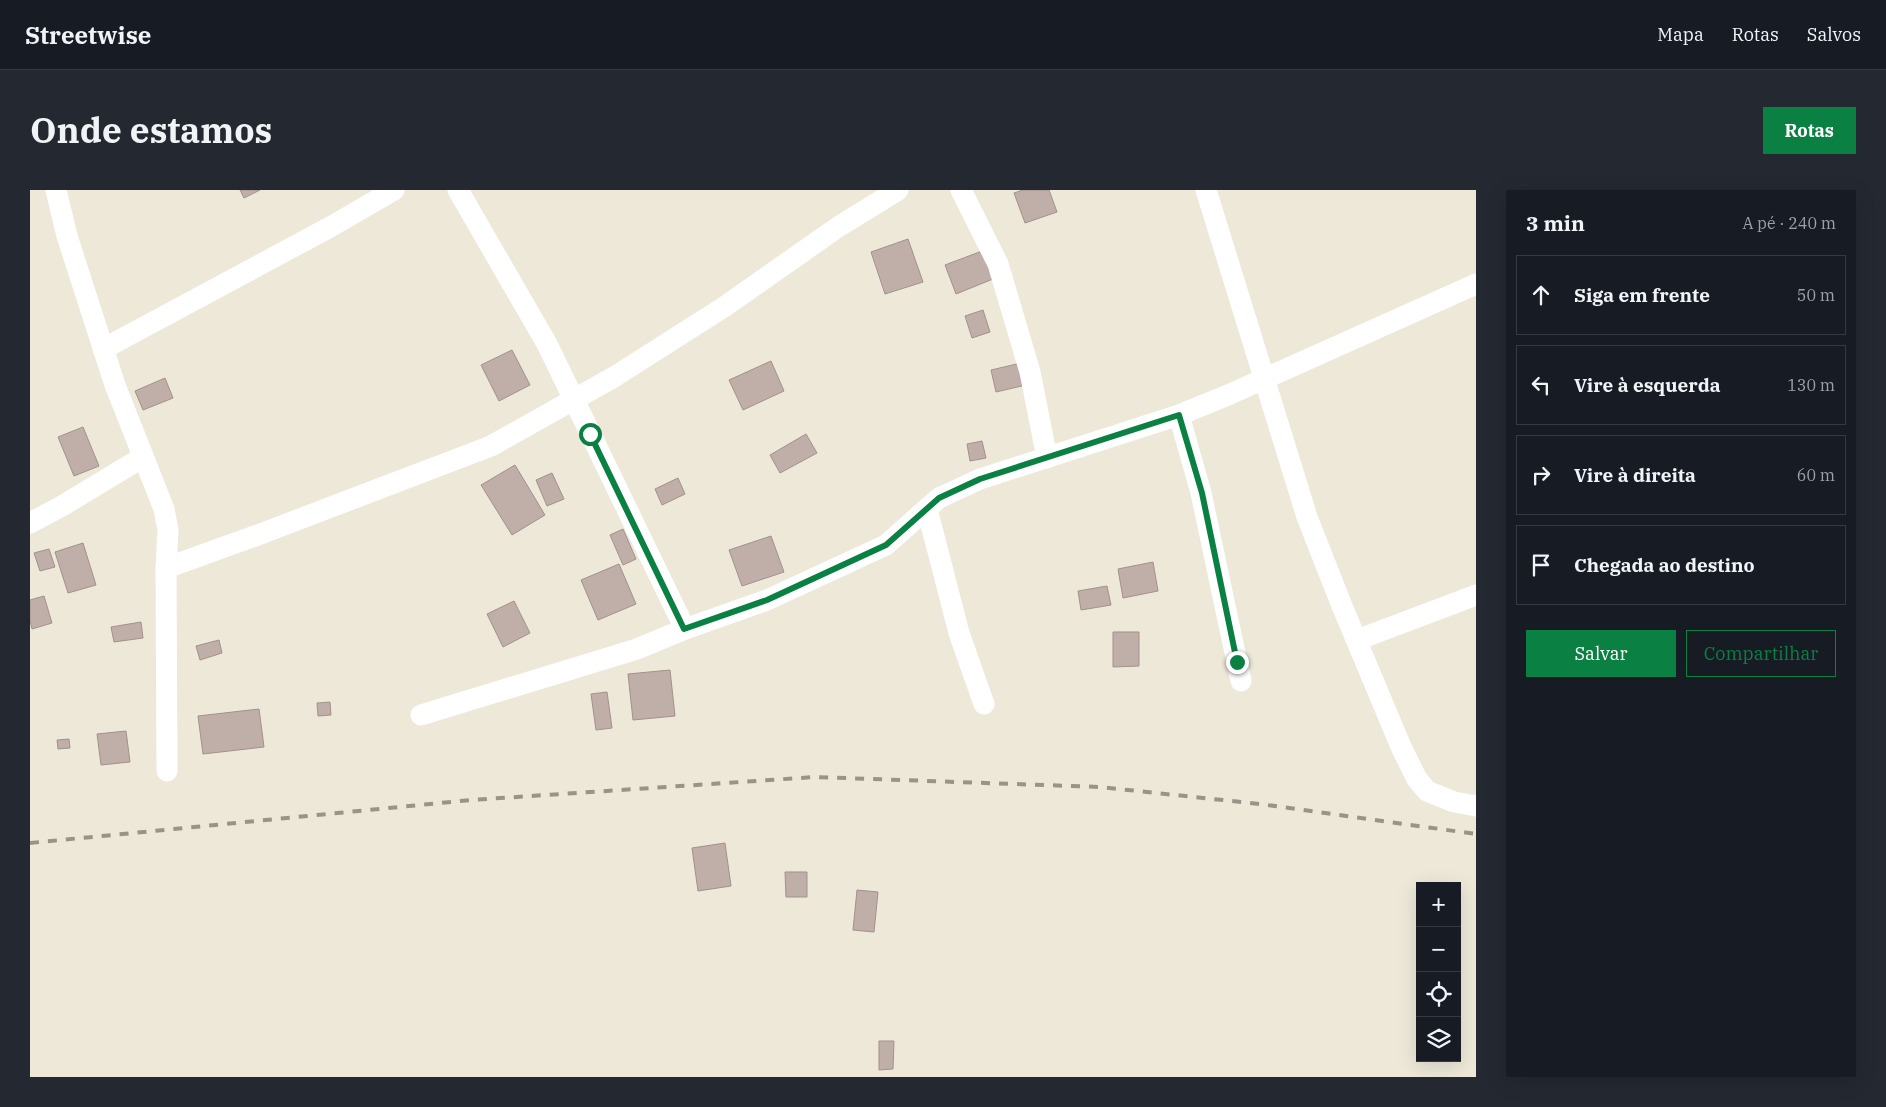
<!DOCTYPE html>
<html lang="pt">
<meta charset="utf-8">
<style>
body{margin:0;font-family:"IBM Plex Serif",serif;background:#242831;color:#f1f3f6}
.controls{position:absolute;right:15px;bottom:15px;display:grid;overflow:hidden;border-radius:0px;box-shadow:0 5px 20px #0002}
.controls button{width:45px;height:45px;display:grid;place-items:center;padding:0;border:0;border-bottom:1px solid #363941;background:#171b24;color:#f1f3f6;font:25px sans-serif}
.stop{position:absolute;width:15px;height:15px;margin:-11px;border:4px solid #0b8043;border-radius:50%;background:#fff}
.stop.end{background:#0b8043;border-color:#fff;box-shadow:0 1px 5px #0008}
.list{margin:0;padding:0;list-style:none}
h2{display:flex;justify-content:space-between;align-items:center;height:65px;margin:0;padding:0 20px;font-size:21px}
h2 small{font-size:16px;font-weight:400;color:#9ea1a6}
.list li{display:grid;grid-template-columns:32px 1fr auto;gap:15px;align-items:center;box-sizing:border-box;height:80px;margin:0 10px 10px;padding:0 10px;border:1px solid #363941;border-radius:0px}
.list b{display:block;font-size:19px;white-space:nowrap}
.list em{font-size:16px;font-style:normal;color:#9ea1a6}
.actions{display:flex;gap:10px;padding:15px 20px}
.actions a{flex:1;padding:11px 0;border:1px solid #0b8043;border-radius:0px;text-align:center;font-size:18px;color:#0b8043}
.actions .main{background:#0b8043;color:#fff}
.icon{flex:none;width:28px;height:28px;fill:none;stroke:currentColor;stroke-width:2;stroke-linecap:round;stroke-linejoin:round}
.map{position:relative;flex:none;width:1446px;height:887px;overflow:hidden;border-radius:0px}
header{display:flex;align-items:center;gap:30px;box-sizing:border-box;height:70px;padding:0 25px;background:#171b24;border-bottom:1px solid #363941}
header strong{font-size:24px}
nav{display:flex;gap:28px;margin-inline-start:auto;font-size:18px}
.intro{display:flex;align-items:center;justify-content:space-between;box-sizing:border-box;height:120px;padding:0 30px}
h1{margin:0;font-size:35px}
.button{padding:12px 22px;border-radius:0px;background:#0b8043;color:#fff;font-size:18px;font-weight:700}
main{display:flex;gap:30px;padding:0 30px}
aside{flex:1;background:#171b24;border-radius:0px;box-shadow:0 5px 20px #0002}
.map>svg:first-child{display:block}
.building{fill:#c0afa9;stroke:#a2918c}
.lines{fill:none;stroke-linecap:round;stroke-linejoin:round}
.street{stroke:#fff;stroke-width:21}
.rail{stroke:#989489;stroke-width:4;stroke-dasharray:9 9;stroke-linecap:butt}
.route{stroke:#0b8043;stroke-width:6}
</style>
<header>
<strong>Streetwise</strong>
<nav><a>Mapa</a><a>Rotas</a><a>Salvos</a></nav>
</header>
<div class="intro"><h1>Onde estamos</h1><a class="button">Rotas</a></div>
<main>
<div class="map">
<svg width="1446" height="887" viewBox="0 0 1446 887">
<rect width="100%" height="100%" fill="#ede8d8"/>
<g class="building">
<path d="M210 0H230L214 8Z"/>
<path d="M993 0H1019L1027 22 995 33 984 3Z"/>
<path d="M878 49 893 92 855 104 841 62Z"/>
<path d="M952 61 963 89 926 104 915 75Z"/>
<path d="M953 120 960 142 942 148 935 126Z"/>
<path d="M482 160 500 195 469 211 451 175Z"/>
<path d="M741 171 754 201 713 220 699 190Z"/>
<path d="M991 173 996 195 966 202 961 180Z"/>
<path d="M135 188 143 208 113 220 105 201Z"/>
<path d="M53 237 69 276 44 286 28 247Z"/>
<path d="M776 244 787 263 750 283 740 265Z"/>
<path d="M952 251 956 268 940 271 937 254Z"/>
<path d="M485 275 515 325 482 345 451 295Z"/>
<path d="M522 283 534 309 517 316 506 290Z"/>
<path d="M648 288 655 304 632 315 625 299Z"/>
<path d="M593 339 606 369 593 375 580 345Z"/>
<path d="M741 346 754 382 712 396 699 360Z"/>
<path d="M53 353 66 395 38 403 25 362Z"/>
<path d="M19 359 25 377 10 381 4 363Z"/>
<path d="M1123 372 1128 401 1093 408 1088 379Z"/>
<path d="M589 374 606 414 568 430 551 390Z"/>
<path d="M1077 396 1081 415 1051 420 1048 401Z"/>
<path d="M14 406 22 433 2 439 0 431V410Z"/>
<path d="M484 411 500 443 473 457 457 424Z"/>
<path d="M111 432 113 448 84 452 81 437Z"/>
<path d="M1083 442H1109V476L1083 477Z"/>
<path d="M189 450 192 463 170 470 166 456Z"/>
<path d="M640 480 645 526 603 530 598 484Z"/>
<path d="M577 502 582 538 566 540 561 504Z"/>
<path d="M300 512 301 525 288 526 287 513Z"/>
<path d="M229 519 234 557 173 564 168 526Z"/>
<path d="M96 541 100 572 71 575 67 544Z"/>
<path d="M39 549 40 558 28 559 27 550Z"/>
<path d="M695 653 701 696 668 701 662 658Z"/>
<path d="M755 682H777V707H756Z"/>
<path d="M827 700 848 702 844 742 823 740Z"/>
<path d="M849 851H864L863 879 849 880Z"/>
</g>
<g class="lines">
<g class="street">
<path d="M26 0 37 46 85 195 134 319 138 340 136 378 137 581"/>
<path d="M428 0 517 154 655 439"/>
<path d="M931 0 968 74 1000 182 1017 268"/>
<path d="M1176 0 1277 327 1312 416 1372 559 1387 589 1397 601 1424 612 1446 616"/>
<path d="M73 159 302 36 364 0"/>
<path d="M1149 225 1171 303 1211 491"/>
<path d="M897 319 929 443 954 514"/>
<path d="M0 333 32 316 113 267"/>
<path d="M136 378 225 346 461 256 584 187 694 117 808 37 868 0"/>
<path d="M1327 450 1446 405"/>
<path d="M391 525 607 459 655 439 737 410 856 355 909 308 950 289 1149 225 1198 205 1446 94"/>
</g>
<path class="rail" d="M0 653 441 610 785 587 1070 597 1230 614 1446 644"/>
</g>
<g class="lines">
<path class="route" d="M560 244 654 439 737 410 856 355 909 308 950 289 1149 225 1172 303 1207 472"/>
</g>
</svg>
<div class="controls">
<button>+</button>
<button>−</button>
<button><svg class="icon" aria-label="locate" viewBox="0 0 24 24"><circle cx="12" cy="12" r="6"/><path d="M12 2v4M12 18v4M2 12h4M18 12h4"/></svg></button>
<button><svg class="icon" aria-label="layers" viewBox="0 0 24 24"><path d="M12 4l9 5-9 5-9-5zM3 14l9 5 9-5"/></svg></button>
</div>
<div class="stop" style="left:560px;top:244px"></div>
<div class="stop end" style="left:1207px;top:472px"></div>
</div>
<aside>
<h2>3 min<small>A pé · 240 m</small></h2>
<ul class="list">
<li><svg class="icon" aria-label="ahead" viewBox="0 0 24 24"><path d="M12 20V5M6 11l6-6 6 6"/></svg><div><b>Siga em frente</b></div><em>50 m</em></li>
<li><svg class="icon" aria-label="left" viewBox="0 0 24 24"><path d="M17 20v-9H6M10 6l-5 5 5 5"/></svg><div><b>Vire à esquerda</b></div><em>130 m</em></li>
<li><svg class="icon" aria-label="right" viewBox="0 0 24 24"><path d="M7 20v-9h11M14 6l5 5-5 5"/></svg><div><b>Vire à direita</b></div><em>60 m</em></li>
<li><svg class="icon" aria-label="arrive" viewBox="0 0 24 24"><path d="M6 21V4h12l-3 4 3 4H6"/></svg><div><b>Chegada ao destino</b></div></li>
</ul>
<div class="actions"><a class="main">Salvar</a><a>Compartilhar</a></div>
</aside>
</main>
